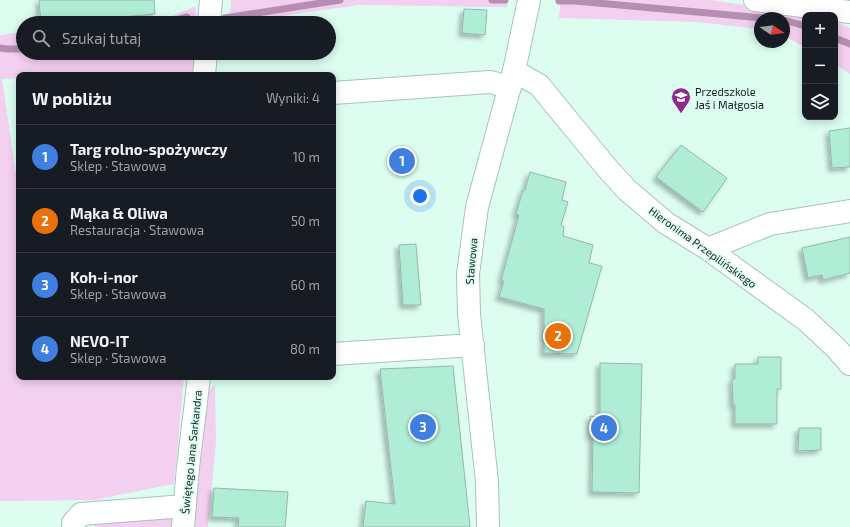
<!DOCTYPE html>
<html lang="pl">
<meta charset="utf-8">
<style>
body{margin:0;font-family:"Exo 2",sans-serif;background:#242831;color:#f1f3f6}
.controls{position:absolute;right:12px;top:12px;display:grid;overflow:hidden;border-radius:8px;box-shadow:0 2px 10px #0003}
.controls button{width:36px;height:36px;display:grid;place-items:center;padding:0;border:0;border-bottom:1px solid #363941;background:#171b24;color:#f1f3f6;font:20px sans-serif}
.compass{position:absolute;left:754px;top:12px;width:36px;height:36px;border-radius:50%;background:#171b24;box-shadow:0 2px 10px #0003;rotate:103deg}
.you{position:absolute;left:420px;top:196px;width:14px;height:14px;margin:-10px;border:3px solid #fff;border-radius:50%;background:#1a73e8;box-shadow:0 0 0 6px #1a73e833}
.badge{display:grid;place-items:center;width:26px;height:26px;border-radius:50%;background:#c598c7;color:#fff;font-size:13px;font-weight:700}
.pin{position:absolute;translate:-50% -50%;border:2px solid #fff;box-shadow:0 1px 4px #0006}
.list{margin:0;padding:0;list-style:none}
h2{display:flex;justify-content:space-between;align-items:center;height:52px;margin:0;padding:0 16px;font-size:17px}
h2 small{font-size:13px;font-weight:400;color:#9ea1a6}
.list li{display:grid;grid-template-columns:26px 1fr auto;gap:12px;align-items:center;box-sizing:border-box;height:64px;padding:0 16px;border-top:1px solid #363941}
.list b{display:block;font-size:15px;white-space:nowrap}
.list p{margin:0;font-size:13px;white-space:nowrap;color:#9ea1a6}
.list em{font-size:13px;font-style:normal;color:#9ea1a6}
.icon{flex:none;width:22px;height:22px;fill:none;stroke:currentColor;stroke-width:2;stroke-linecap:round;stroke-linejoin:round}
.map{position:relative;flex:none;width:850px;height:527px;overflow:hidden}
.search{position:absolute;background:#171b24;box-shadow:0 2px 10px #0003;left:16px;top:16px;width:320px;height:44px;display:flex;align-items:center;gap:10px;box-sizing:border-box;padding:0 14px;border-radius:22px;color:#9ea1a6;font-size:15px}
.panel{position:absolute;background:#171b24;box-shadow:0 2px 10px #0003;left:16px;top:72px;width:320px;height:308px;border-radius:8px}
.map>svg:first-child{display:block}
.green{fill:#f3cff0}
.lines{fill:none;stroke-linecap:round;stroke-linejoin:round}
.stream{stroke:#b68eb3;stroke-width:7}
.building{fill:#afedd6;stroke:#98b7ab;filter:url(#shadow)}
.minor-casing{stroke:#a5c5b9;stroke-width:24}
.minor{stroke:#fff;stroke-width:22}
.labels{text-anchor:middle;dominant-baseline:central;stroke-width:3.5;stroke-linejoin:round;paint-order:stroke}
.poi-label{font-size:11px;fill:#15211c;stroke:#dcfdf0;text-anchor:start}
.street-label{font-size:11px;fill:#15211c;stroke:#dcfdf0}
</style>
<div class="map">
<svg width="850" height="527" viewBox="0 0 850 527">
<defs>
<filter id="shadow"><feDropShadow dx="-3.5" dy="3.5" stdDeviation="2" flood-color="#0004"/></filter>
</defs>
<rect width="100%" height="100%" fill="#dcfdf0"/>
<g class="green">
<path d="M231 0H508L507 7 359 5 230 23Z"/>
<path d="M561 0H710L818 15H805V47L784 36V18H760V29L697 22 559 18Z"/>
<path d="M196 6V23H123L165 19Z"/>
<path d="M835 22 850 28V74L835 64Z"/>
<path d="M23 32V53H195V75H19V78L2 79 19 195V377H184L174 484 94 500 0 501V35Z"/>
<path d="M215 385 216 442 208 527H192L206 393Z"/>
<path d="M174 518 173 527H95L94 522Z"/>
</g>
<g class="lines">
<g class="stream">
<path d="M492 0H505"/>
<path d="M559 1H575L763 18"/>
<path d="M225 18 340 0"/>
<path d="M784 20 805 26"/>
<path d="M165 23 187 17"/>
<path d="M835 38 850 44"/>
<path d="M0 48 7 49H23"/>
</g>
</g>
<g class="building">
<path d="M39 0H154L155 14 57 23H41Z"/>
<path d="M464 9 487 10 485 35 462 33Z"/>
<path d="M850 128V167L832 168 829 131Z"/>
<path d="M681 145 727 178 703 212 656 177Z"/>
<path d="M530 172 566 182 562 200 568 202 561 225 564 227 563 236 593 245 589 263 602 266 577 354 544 353V309L499 297 504 281H501L519 215 516 214 523 190H525Z"/>
<path d="M850 237V273L823 280 822 275 808 278 802 248Z"/>
<path d="M416 244 421 305H403L399 245Z"/>
<path d="M758 357H781V389H777V424H735V405H733L732 379H735V364H758Z"/>
<path d="M600 363 642 364 639 493 592 492 593 437H590V416L600 417Z"/>
<path d="M453 366 470 527H363L366 501 395 504 380 369Z"/>
<path d="M799 428H821V450L798 451Z"/>
<path d="M214 488 288 492 285 527H238L239 518 212 517Z"/>
</g>
<g class="lines">
<g class="minor-casing">
<g id="minor">
<path d="M755 0 850 12"/>
<path d="M209 23 211 0"/>
<path d="M514 71 539 85 607 168 627 190 666 223 708 249 806 320 836 348 850 364"/>
<path d="M204 75 206 53"/>
<path d="M333 93 490 82 510 87"/>
<path d="M708 249 770 224 850 211"/>
<path d="M333 354 473 345"/>
<path d="M73 527V523L81 514 185 506"/>
<path d="M183 527 188 467 199 377"/>
<path d="M488 527 487 482 469 314 468 274 477 207 514 71 529 0"/>
</g>
</g>
<use href="#minor" class="minor"/>
</g>
<defs>
<g id="school-pin" transform="scale(1)"><path d="M0 17L-7.5 6A9.5 9.5 0 1 1 7.5 6Z" fill="#90298e" stroke="#dcfdf0"/><path d="M0-5L7-2L0 1L-7-2ZM-4 1L0 2.5L4 1V4Q0 6-4 4Z" fill="#fff"/></g>
</defs>
<g fill-rule="evenodd">
<use href="#school-pin" x="681" y="97"/>
</g>
<g class="labels">
<g class="poi-label">
<text x="695" y="91">Przedszkole<tspan x="695" dy="13">Jaś i Małgosia</tspan></text>
</g>
<g class="street-label">
<text transform="translate(703 247) rotate(36)">Hieronima Przepilińskiego</text>
<text transform="translate(471 261) rotate(-85)">Stawowa</text>
<text transform="translate(191 452) rotate(-84)">Świętego Jana Sarkandra</text>
</g>
</g>
</svg>
<div class="controls">
<button>+</button>
<button>−</button>
<button><svg class="icon" aria-label="layers" viewBox="0 0 24 24"><path d="M12 4l9 5-9 5-9-5zM3 14l9 5 9-5"/></svg></button>
</div>
<svg class="compass" viewBox="-18 -18 36 36"><path d="M0-13l5 13h-10z" fill="#e53935"/><path d="M0 13l5-13h-10z" fill="#9ea1a6"/></svg>
<div class="you"></div>
<div class="pin badge" style="left:402px;top:161px;background:#3f7fe0">1</div>
<div class="pin badge" style="left:558px;top:336px;background:#e8710a">2</div>
<div class="pin badge" style="left:423px;top:427px;background:#3f7fe0">3</div>
<div class="pin badge" style="left:604px;top:428px;background:#3f7fe0">4</div>
<div class="search"><svg class="icon" aria-label="search" viewBox="0 0 24 24"><circle cx="10" cy="10" r="6"/><path d="M15 15l6 6"/></svg>Szukaj tutaj</div>
<section class="panel">
<h2>W pobliżu<small>Wyniki: 4</small></h2>
<ul class="list">
<li><span class="badge" style="background:#3f7fe0">1</span><div><b>Targ rolno-spożywczy</b><p>Sklep · Stawowa</p></div><em>10 m</em></li>
<li><span class="badge" style="background:#e8710a">2</span><div><b>Mąka &amp; Oliwa</b><p>Restauracja · Stawowa</p></div><em>50 m</em></li>
<li><span class="badge" style="background:#3f7fe0">3</span><div><b>Koh-i-nor</b><p>Sklep · Stawowa</p></div><em>60 m</em></li>
<li><span class="badge" style="background:#3f7fe0">4</span><div><b>NEVO-IT</b><p>Sklep · Stawowa</p></div><em>80 m</em></li>
</ul>
</section>
</div>
